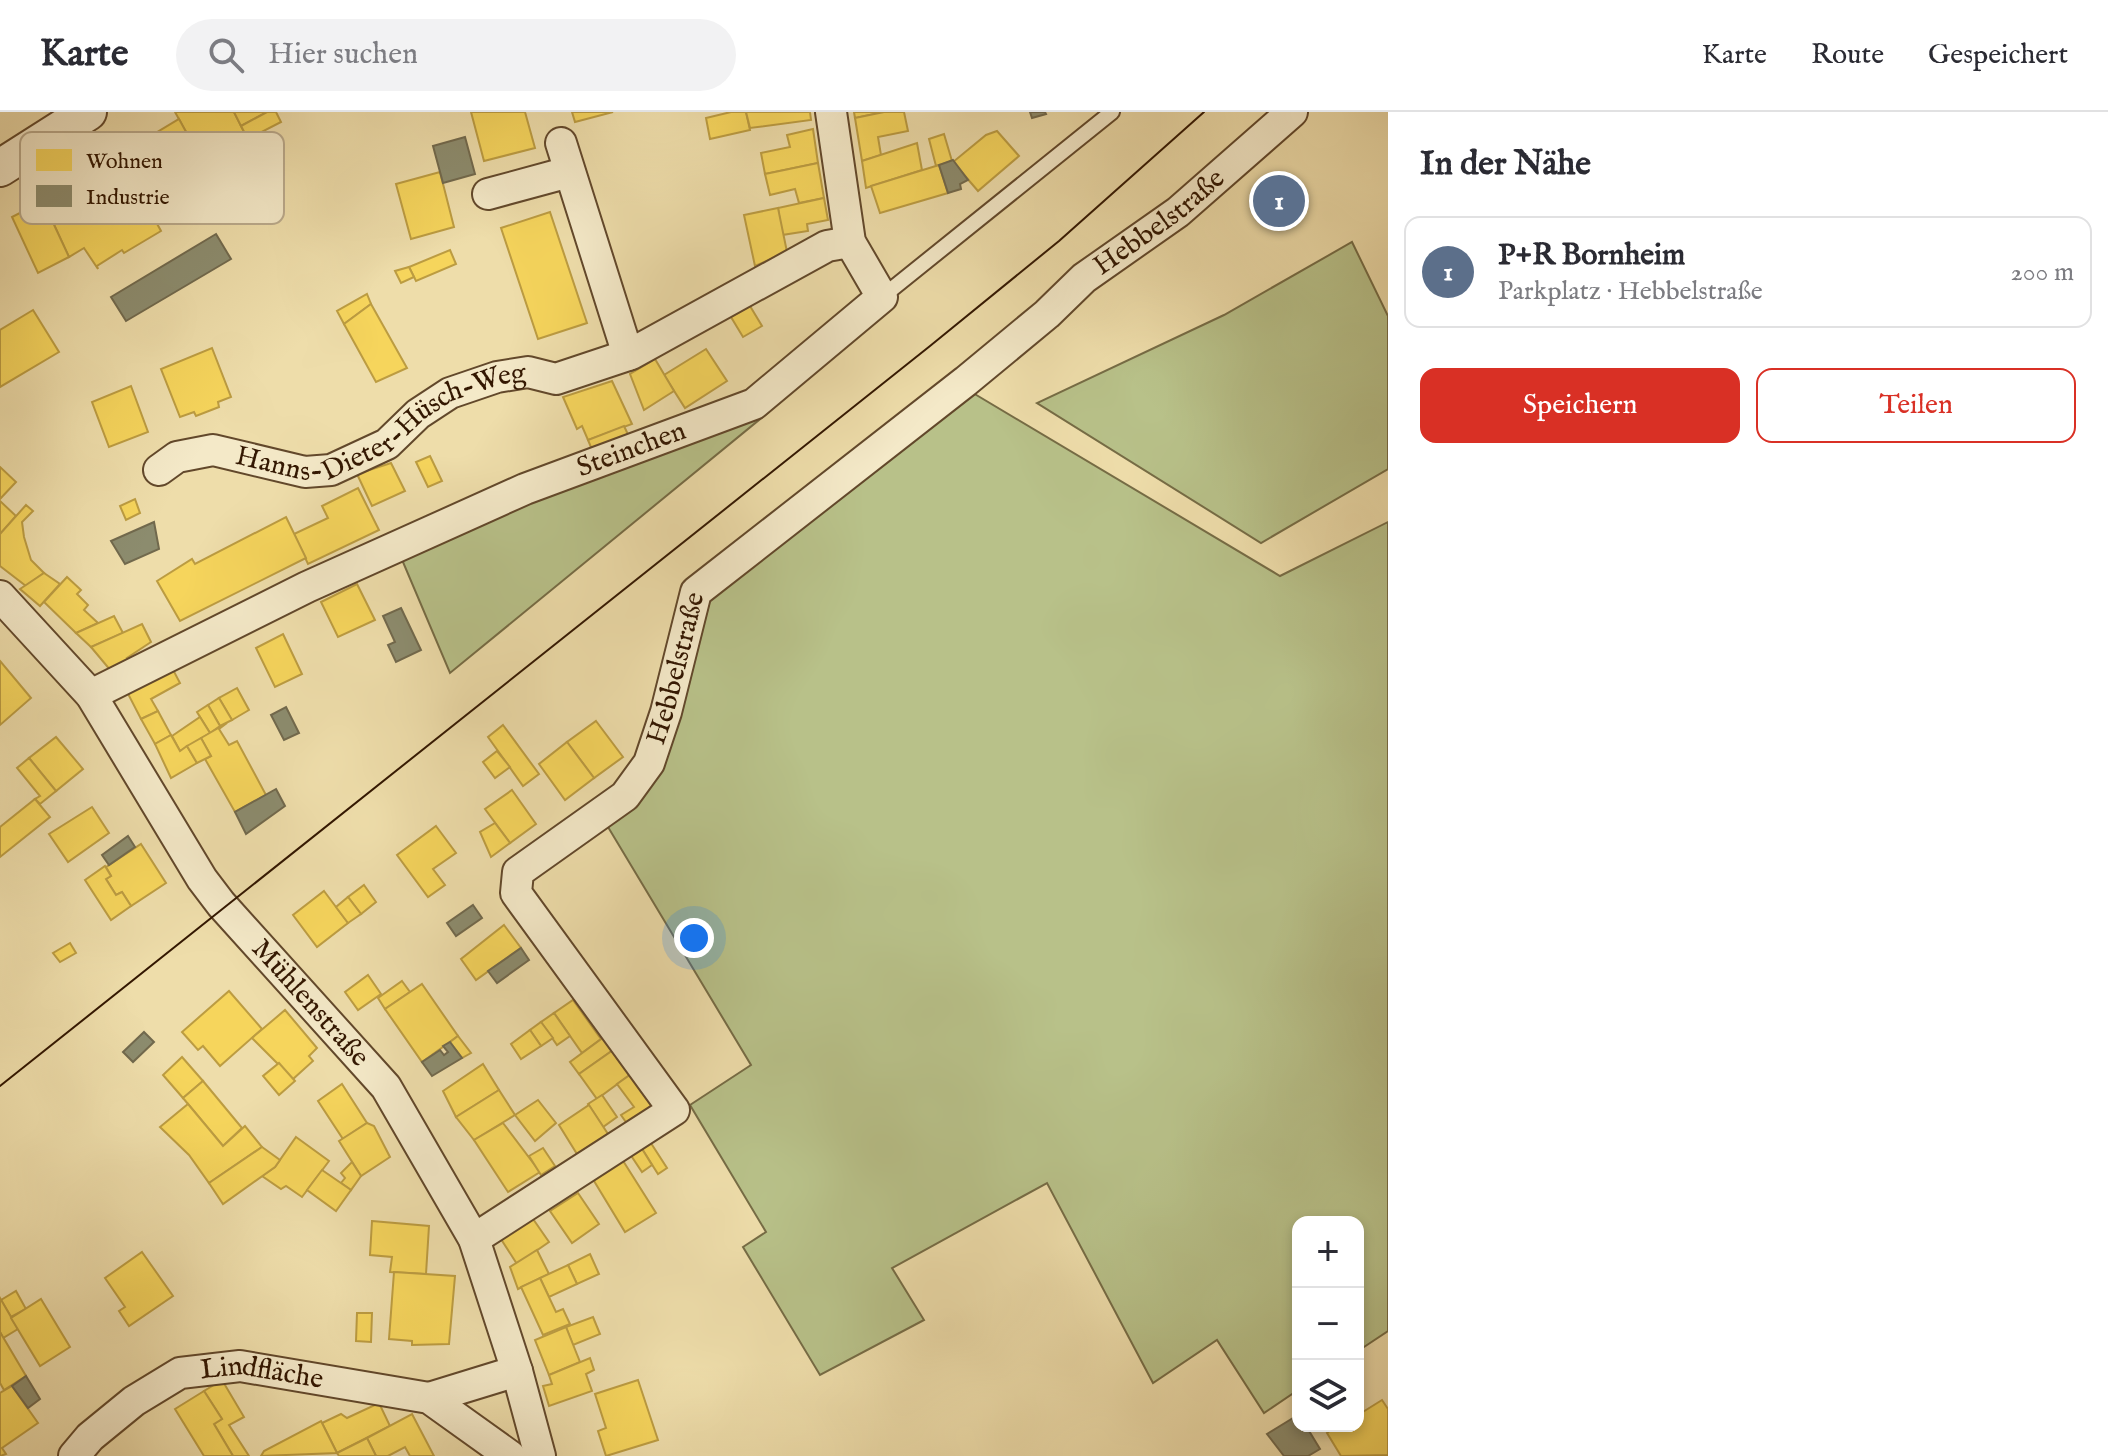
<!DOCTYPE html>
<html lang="de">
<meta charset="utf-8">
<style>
body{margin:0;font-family:"IM FELL English",serif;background:#f2f2f3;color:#2b2b33}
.controls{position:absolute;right:24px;bottom:24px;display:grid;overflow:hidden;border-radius:16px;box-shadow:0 4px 12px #0003}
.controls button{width:72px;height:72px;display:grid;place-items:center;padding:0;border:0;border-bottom:2px solid #e1e1e2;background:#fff;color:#2b2b33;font:40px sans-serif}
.you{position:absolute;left:694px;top:826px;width:28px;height:28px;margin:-20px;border:6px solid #fff;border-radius:50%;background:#1a73e8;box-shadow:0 0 0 12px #1a73e833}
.badge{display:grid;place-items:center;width:52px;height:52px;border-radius:50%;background:#d93025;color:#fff;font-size:26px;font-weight:700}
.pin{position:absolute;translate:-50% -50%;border:4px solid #fff;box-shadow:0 2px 8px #0006}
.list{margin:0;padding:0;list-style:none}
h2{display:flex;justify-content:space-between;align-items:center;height:104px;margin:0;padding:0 32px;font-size:34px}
h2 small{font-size:26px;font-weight:400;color:#7c7c81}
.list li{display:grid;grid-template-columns:52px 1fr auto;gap:24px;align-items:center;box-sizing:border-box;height:112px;margin:0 16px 16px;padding:0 16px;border:2px solid #e1e1e2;border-radius:16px}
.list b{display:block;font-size:30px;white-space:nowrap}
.list p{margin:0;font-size:26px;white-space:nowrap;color:#7c7c81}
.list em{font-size:26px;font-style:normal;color:#7c7c81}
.actions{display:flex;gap:16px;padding:24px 32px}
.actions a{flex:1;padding:18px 0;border:2px solid #d93025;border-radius:16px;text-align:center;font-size:28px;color:#d93025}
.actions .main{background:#d93025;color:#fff}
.icon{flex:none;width:44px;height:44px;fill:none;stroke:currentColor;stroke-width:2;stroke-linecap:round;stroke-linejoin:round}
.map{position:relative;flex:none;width:1388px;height:1344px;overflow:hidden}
header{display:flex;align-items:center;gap:48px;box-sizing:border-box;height:112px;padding:0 40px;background:#fff;border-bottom:2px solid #e1e1e2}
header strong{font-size:38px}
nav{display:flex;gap:44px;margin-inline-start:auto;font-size:28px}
.search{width:560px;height:72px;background:#f2f2f3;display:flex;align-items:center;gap:20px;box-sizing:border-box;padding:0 28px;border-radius:44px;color:#7c7c81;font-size:30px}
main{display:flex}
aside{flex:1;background:#fff}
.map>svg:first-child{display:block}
.green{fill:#b8c189;stroke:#766c45;stroke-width:2}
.homes{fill:#f6d55c;stroke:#bc9c41;stroke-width:2}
.industry{fill:#8c8c6e;stroke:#71694d;stroke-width:2}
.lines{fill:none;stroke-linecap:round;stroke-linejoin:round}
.service-casing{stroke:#62482b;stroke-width:18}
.minor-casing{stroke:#62482b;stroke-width:34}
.tertiary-casing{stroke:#62482b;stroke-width:40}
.service{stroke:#f4e9c8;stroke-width:14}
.minor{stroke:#f4e9c8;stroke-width:30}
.tertiary{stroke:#f4e9c8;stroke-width:36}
.tram{stroke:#331701;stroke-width:2}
.labels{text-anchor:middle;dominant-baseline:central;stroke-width:8;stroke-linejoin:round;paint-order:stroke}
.street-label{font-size:28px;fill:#331701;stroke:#f4e9c8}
.key{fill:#f4e9c8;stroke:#baaa8c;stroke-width:2}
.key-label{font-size:22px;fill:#331701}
</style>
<header>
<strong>Karte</strong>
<div class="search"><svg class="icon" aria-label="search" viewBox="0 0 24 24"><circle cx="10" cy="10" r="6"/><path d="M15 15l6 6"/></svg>Hier suchen</div>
<nav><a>Karte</a><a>Route</a><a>Gespeichert</a></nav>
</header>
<main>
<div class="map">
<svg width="1388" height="1344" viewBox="0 0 1388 1344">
<rect width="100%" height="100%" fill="#eda"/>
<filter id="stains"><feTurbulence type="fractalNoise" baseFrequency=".0025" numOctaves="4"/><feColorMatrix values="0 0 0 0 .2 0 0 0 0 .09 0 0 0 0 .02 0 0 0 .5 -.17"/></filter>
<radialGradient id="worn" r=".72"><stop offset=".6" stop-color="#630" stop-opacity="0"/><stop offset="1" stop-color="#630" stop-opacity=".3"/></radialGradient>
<g class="green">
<path d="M1352 130 1388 204V357L1261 431 1037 291 1224 203Z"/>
<path d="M968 278 1280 464 1388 410V1219L1358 1239V1110H1298V1278L1264 1301 1217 1228 1153 1271 1047 1071 892 1156 924 1208 820 1263 743 1135 766 1120 690 993 751 953 605 710 652 670 675 622 712 480Z"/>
<path d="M770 299 450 561 400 443 538 383Z"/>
</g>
<g class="homes">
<path d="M175 0H234L252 36 240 43 238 38 206 56Z"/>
<path d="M234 0H267L241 14Z"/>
<path d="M267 0H276L281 10 248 27 241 14Z"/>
<path d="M471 0H525L535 36 484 49Z"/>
<path d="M572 0H613L575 10Z"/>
<path d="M731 0H746L750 18 710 27 706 6Z"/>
<path d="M746 0H810L811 8 750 16Z"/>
<path d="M854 0H884L855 6Z"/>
<path d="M884 0H904L908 19 878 25 881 43 862 49 855 6Z"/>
<path d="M179 7 209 62 149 97 161 119 124 141 122 138 97 154 98 157 84 136 69 145 43 89Z"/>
<path d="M813 17 818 51 765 62 761 41 790 35 787 23Z"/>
<path d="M997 19 1019 44 978 79 953 50 986 23Z"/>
<path d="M944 22 952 49 936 54 929 27Z"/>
<path d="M917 31 922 58 866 76 862 49Z"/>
<path d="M818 51 824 86 799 91 795 77 770 83 765 62Z"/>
<path d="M939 53 948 81 880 101 871 74Z"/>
<path d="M440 60 454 115 411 127 396 72Z"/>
<path d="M824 86 828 108 807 112 808 119 782 123 778 96Z"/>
<path d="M43 89 69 145 38 161 12 105Z"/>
<path d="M778 96 787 140 755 154 744 103Z"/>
<path d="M550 100 587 211 538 227 501 116Z"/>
<path d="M450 138 456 152 416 169 409 155Z"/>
<path d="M409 155 414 165 401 171 395 159Z"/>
<path d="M367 182 371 192 344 212 337 199Z"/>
<path d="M371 192 407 256 376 270 344 212Z"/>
<path d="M750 194 762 214 743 225 731 205Z"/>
<path d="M33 198 59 240 0 275V218Z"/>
<path d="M212 236 231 285 218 290 219 295 196 304 194 300 180 305 161 257Z"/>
<path d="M706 237 727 269 685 296 664 263Z"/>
<path d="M655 247 674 279 644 298 630 262Z"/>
<path d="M612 269 632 312 588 328 582 314 577 317 563 285Z"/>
<path d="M131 274 148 320 109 335 92 290Z"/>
<path d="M624 314 632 331 595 345 588 328Z"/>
<path d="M430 344 442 369 428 375 416 350Z"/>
<path d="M391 351 405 379 372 394 357 362Z"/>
<path d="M0 355 16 370 0 387Z"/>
<path d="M358 376 379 418 308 452 294 422 328 406 322 394Z"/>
<path d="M135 387 140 401 126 408 120 394Z"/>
<path d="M0 389 16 404 0 422Z"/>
<path d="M26 393 33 399 22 410 24 425 31 448 44 461 26 474 0 454V422Z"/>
<path d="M286 405 306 446 180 509 157 469 192 447 195 452Z"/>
<path d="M44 461 60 472 40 494 20 477Z"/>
<path d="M67 465 81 478 77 482 88 493 84 498 98 511 76 521 44 490Z"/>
<path d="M357 472 375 508 338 525 321 490Z"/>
<path d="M114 504 123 521 91 535 76 521Z"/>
<path d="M142 512 151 530 127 546 135 555 116 565 91 535Z"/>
<path d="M283 522 302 562 275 575 256 536Z"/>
<path d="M0 549 31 586 0 613Z"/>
<path d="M170 552 180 571 151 587 158 599 141 607 125 576Z"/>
<path d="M237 576 249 598 232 608 219 586Z"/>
<path d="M219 586 232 608 220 614 208 593Z"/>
<path d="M208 593 220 614 210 621 197 600Z"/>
<path d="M158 599 171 623 155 632 141 607Z"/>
<path d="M200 605 210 621 180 639 172 624Z"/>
<path d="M596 609 623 645 594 666 567 630Z"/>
<path d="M227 611 219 617 229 633 237 629 266 683 235 700 205 647 211 644 201 626Z"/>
<path d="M503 613 539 662 523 674 488 625Z"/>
<path d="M171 623 180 639 187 634 197 651 171 666 155 632Z"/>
<path d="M56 625 83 657 56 679 29 646Z"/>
<path d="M201 626 211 644 197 651 187 634Z"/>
<path d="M567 630 594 666 565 688 539 652Z"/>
<path d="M497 639 510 655 495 666 483 650Z"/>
<path d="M29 646 56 679 40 692 35 687 40 684 17 656Z"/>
<path d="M512 678 536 712 510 731 485 697Z"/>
<path d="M35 687 50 705 0 745V715Z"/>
<path d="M92 695 109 721 68 750 49 722Z"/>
<path d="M495 711 510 731 491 745 480 720Z"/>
<path d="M436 714 456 741 433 757 445 773 428 785 397 743Z"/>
<path d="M141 732 166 771 131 794 122 780 116 783 106 767 111 764 106 755Z"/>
<path d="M105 754 111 764 106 767 116 783 122 780 131 794 111 808 85 768Z"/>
<path d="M364 773 376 790 361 802 348 785Z"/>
<path d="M324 779 348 811 317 835 293 803Z"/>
<path d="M348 785 361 802 348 811 336 795Z"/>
<path d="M504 813 521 836 476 868 461 847Z"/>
<path d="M70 831 76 841 60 850 53 841Z"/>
<path d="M368 863 381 882 358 898 345 880Z"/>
<path d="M402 869 410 880 385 897 378 886Z"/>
<path d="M422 872 458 924 422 950 385 897Z"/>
<path d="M229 879 262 917 220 954 203 934 198 938 182 920Z"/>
<path d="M573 888 601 927 582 941 554 901Z"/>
<path d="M285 898 317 936 309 944 313 949 293 967 252 926Z"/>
<path d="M554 901 570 924 557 933 541 910Z"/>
<path d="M541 910 553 926 541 934 530 918Z"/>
<path d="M530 918 541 934 521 947 511 932Z"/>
<path d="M458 924 471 941 462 946 450 930Z"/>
<path d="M604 925 613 938 579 962 570 950Z"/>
<path d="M616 936 631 962 597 987 579 962Z"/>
<path d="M182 945 203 969 183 986 163 963Z"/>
<path d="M279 951 295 969 279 983 263 964Z"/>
<path d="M483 952 499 978 456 1005 443 979Z"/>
<path d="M634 960 660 997 630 1016 621 1003 634 995 617 972Z"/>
<path d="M203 969 242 1016 223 1034 183 986Z"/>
<path d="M342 972 367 1011 343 1027 318 989Z"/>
<path d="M499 978 515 1003 474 1028 456 1005Z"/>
<path d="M602 983 617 1005 603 1015 588 992Z"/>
<path d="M538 988 556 1011 535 1029 515 1003Z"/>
<path d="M188 992 223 1034 245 1014 262 1035 209 1071 189 1043 160 1015Z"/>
<path d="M589 993 608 1022 577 1042 559 1013Z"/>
<path d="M367 1011 374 1014 390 1045 361 1064 339 1029Z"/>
<path d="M503 1011 540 1060 508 1080 474 1028Z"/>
<path d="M296 1025 329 1049 302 1085 286 1074 281 1077 262 1064 275 1055Z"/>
<path d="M647 1025 667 1056 658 1062 639 1032Z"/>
<path d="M639 1032 652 1053 642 1060 628 1039Z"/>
<path d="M262 1035 280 1048 275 1055 223 1092 209 1071Z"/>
<path d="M543 1036 555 1054 541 1063 529 1044Z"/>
<path d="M620 1044 656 1101 625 1120 591 1064Z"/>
<path d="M352 1050 361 1064 351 1078 341 1071 345 1066 341 1061Z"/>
<path d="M322 1058 351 1078 336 1099 307 1078Z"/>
<path d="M578 1081 599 1112 572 1131 550 1099Z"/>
<path d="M531 1104 549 1130 517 1152 499 1124Z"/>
<path d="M372 1109 429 1114 426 1162 390 1160 392 1145 370 1143Z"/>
<path d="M537 1138 549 1162 518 1177 510 1155Z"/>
<path d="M142 1140 173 1184 129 1214 119 1199 125 1195 105 1166Z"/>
<path d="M590 1142 599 1162 577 1172 568 1153Z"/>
<path d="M568 1153 577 1172 549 1185 540 1166Z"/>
<path d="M394 1160 455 1164 449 1232 412 1233V1229L389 1227Z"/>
<path d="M540 1166 556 1200 563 1197 570 1212 543 1223 521 1175Z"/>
<path d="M16 1179 26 1197 11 1205 1 1188Z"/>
<path d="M0 1186 18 1217 3 1226 0 1220Z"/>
<path d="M41 1187 70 1235 40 1254 11 1206Z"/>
<path d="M357 1201H372L371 1230 356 1229Z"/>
<path d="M593 1205 600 1222 573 1233 566 1215Z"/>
<path d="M566 1215 580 1250 549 1263 535 1228Z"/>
<path d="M0 1220 26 1264 4 1278 0 1271Z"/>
<path d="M590 1246 594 1258 586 1262 592 1279 549 1294 543 1274 552 1272 549 1263Z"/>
<path d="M222 1268 244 1305 229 1313 249 1344H233L214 1312 222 1307 204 1279Z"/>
<path d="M638 1268 658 1328 606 1344 598 1319 606 1316 595 1282Z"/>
<path d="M12 1274 38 1311 2 1336 6 1342 0 1344V1281Z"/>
<path d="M204 1279 222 1307 214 1312 233 1344H204L175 1297Z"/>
<path d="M1382 1288 1388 1297V1343L1341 1344 1327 1321 1336 1314H1358V1303Z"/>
<path d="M379 1291 390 1314 337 1341 322 1311 341 1302 347 1306Z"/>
<path d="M412 1302 434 1344H410L405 1335 388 1344H376L367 1326Z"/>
<path d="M321 1309 337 1341 261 1344 264 1339Z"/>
<path d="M367 1326 376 1344H339L337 1341Z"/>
</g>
<g class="industry">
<path d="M1030 0H1045L1046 2 1032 6Z"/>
<path d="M465 25 475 62 443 71 433 34Z"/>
<path d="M953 48 968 68 960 72 961 77 948 81 939 53Z"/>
<path d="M216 122 231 147 126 209 111 185Z"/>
<path d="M154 410 159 437 125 452 111 429Z"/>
<path d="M401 496 421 538 396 550 388 533 395 530 383 504Z"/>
<path d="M286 595 299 621 284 628 271 603Z"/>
<path d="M276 677 285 694 246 722 235 700Z"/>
<path d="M128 724 135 735 109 753 102 743Z"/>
<path d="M473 793 482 806 456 824 447 811Z"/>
<path d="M521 836 529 848 497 871 488 859Z"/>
<path d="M144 920 154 930 133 950 123 940Z"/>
<path d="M450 930 462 946 432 964 422 950 440 938 444 943 448 940 443 934Z"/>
<path d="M26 1264 40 1287 28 1296 12 1274Z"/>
<path d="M1298 1303V1314H1306L1320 1337 1308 1344H1284L1267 1322Z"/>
</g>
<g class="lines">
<g class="service-casing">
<path id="service" d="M882 185 1112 0"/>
</g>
<g class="minor-casing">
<g id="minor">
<path d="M561 31 628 243"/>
<path d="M488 82 569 60"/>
<path id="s1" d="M159 358 177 345 213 338 305 360 331 358 387 332 418 302 450 281 497 265 528 260 556 267 631 242 827 134 850 130"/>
<path id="s2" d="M0 484 91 583 202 767 221 792 386 975 474 1127 517 1259 540 1344"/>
<path id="s3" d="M91 583 307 475 525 377 754 292 882 185 850 130 831 0"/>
<path id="s4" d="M474 1127 674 998 516 781 518 760 625 684 649 651 666 600 696 480 966 269 1047 202 1084 166 1178 100 1292 0"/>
<path d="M429 1286 517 1259"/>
<path id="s5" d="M74 1344 90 1325 134 1289 180 1261 240 1254 429 1286 510 1344"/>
</g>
</g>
<g class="tertiary-casing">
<path id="tertiary" d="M0 56 88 0"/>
</g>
<use href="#service" class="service"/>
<use href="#minor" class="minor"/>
<use href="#tertiary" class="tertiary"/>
<path class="tram" d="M0 974 930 234 1059 129 1204 0"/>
</g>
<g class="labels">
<g class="street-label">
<text stroke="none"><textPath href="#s4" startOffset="1470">Hebbelstraße</textPath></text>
<text stroke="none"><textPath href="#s1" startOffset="242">Hanns-Dieter-Hüsch-Weg</textPath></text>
<text stroke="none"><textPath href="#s3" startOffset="594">Steinchen</textPath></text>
<text stroke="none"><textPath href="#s4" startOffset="798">Hebbelstraße</textPath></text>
<text stroke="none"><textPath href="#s2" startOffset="514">Mühlenstraße</textPath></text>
<text stroke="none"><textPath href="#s5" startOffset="218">Lindfläche</textPath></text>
</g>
</g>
<rect x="20" y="20" width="264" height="92" rx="12" class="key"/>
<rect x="36" y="37" width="36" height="22" fill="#f6d55c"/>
<rect x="36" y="73" width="36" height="22" fill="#8c8c6e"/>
<g class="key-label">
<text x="86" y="56">Wohnen</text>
<text x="86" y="92">Industrie</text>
</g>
<rect width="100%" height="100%" filter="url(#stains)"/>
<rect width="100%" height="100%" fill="url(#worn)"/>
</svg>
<div class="controls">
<button>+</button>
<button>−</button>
<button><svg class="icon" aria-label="layers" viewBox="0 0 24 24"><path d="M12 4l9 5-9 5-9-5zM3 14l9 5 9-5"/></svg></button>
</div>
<div class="you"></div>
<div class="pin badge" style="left:1279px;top:89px;background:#5c6f8a">1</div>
</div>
<aside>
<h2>In der Nähe<small></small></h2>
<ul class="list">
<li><span class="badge" style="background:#5c6f8a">1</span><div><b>P+R Bornheim</b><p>Parkplatz · Hebbelstraße</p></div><em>200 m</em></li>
</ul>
<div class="actions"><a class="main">Speichern</a><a>Teilen</a></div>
</aside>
</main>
